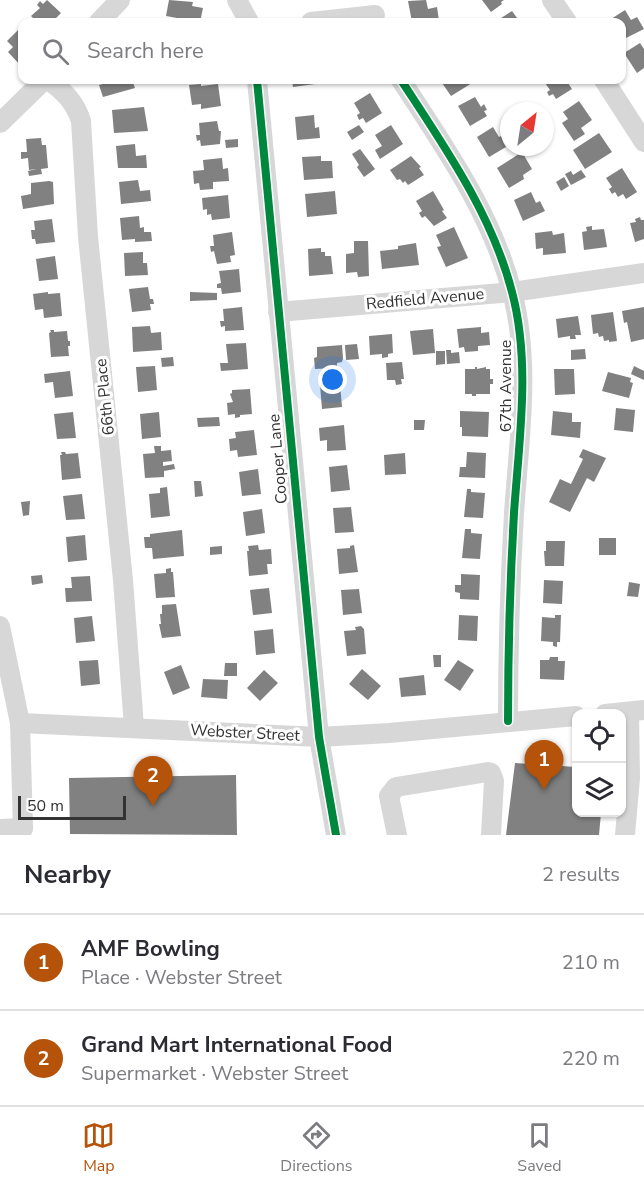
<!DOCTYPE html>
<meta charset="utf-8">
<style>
body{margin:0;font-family:"Nunito Sans",sans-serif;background:#f2f2f3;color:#2b2b33}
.controls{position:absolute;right:18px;bottom:18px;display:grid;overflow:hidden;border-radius:12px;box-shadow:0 2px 4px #0004}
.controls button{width:54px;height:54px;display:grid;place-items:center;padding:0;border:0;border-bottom:2px solid #e1e1e2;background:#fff;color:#2b2b33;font:30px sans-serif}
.compass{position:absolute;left:500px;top:102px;width:54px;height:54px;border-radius:50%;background:#fff;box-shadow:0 2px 4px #0004;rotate:30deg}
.scale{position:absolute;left:18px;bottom:15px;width:108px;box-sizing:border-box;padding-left:6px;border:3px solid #333;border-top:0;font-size:16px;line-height:21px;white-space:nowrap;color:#333;-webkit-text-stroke:4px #fff;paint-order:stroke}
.you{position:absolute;left:333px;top:380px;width:21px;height:21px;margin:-15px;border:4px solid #fff;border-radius:50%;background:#1a73e8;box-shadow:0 0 0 9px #1a73e833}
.badge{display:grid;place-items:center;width:39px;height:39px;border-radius:50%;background:#b45309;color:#fff;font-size:20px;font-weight:700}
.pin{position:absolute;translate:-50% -50px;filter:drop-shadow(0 2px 3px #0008)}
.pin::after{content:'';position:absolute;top:32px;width:21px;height:18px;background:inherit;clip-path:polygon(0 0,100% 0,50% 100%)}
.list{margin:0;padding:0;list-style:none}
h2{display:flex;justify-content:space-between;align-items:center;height:78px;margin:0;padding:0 24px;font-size:26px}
h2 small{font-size:20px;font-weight:400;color:#7c7c81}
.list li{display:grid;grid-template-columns:39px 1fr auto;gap:18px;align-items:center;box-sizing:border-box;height:96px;padding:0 24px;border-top:2px solid #e1e1e2}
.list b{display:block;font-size:22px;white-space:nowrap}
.list p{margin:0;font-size:20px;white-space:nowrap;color:#7c7c81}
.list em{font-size:20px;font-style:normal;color:#7c7c81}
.icon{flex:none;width:33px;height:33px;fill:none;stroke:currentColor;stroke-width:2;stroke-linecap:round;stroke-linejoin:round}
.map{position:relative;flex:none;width:644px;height:835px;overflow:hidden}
.search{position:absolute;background:#fff;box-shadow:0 2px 4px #0004;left:18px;right:18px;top:18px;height:66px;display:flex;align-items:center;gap:15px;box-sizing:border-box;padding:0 21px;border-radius:12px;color:#7c7c81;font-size:22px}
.sheet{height:270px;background:#fff}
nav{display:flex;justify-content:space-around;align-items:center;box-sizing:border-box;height:84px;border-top:2px solid #e1e1e2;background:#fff;font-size:16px;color:#7c7c81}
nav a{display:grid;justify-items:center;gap:3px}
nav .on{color:#b45309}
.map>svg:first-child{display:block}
.building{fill:#818181}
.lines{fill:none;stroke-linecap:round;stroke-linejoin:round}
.minor{stroke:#d7d7d7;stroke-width:20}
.cycleway-casing{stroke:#fff;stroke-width:11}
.cycleway{stroke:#00873e;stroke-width:8}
.labels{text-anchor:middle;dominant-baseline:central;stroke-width:6;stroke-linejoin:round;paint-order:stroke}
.street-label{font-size:16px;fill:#333;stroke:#fff}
</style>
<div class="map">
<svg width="644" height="835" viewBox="0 0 644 835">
<rect width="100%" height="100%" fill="#fff"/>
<g class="building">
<path d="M47 0 61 13 52 22H37L31 16 40 8 37 5 40 1 43 4Z"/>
<path d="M169 0 193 2 192 6 203 8 200 22H176L177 18 166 16Z"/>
<path d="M426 0 428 9 437 7 439 21 412 22 408 1Z"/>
<path d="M482 0H504L501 2 502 4 491 12Z"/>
<path d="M625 10 631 20 637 17 644 29 622 40V22H609L608 21Z"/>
<path d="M512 11 520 22H495Z"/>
<path d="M22 26V52L20 55 22 57V67L8 52 13 47 7 41Z"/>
<path d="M640 43 644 49V68L637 73 624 53Z"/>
<path d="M101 80H132L135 88 103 97 99 85 103 84Z"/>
<path d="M292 80H315V84L293 87Z"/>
<path d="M440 80H477L451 96Z"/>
<path d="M543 80H566L572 89 556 99 553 94 549 96 547 92 550 90Z"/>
<path d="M201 84V86L218 84 221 106 201 109V104L192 105 189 85Z"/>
<path d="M370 93 382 113 366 123 363 118 359 120 357 115 360 113 354 103Z"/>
<path d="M475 97 481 107 484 104 487 110 484 111 487 116 470 126 458 106Z"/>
<path d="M579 101 592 120 581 128 585 134 574 141 562 123 568 119 563 112Z"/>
<path d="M144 107 148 131 114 133 112 110Z"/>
<path d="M314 115 315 128 319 127 320 138 297 140 295 117Z"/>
<path d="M217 121 219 131H221L220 144 201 146 200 140 197 141 196 135H200L199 123Z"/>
<path d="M359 125 364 132 352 140 347 132Z"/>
<path d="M391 125 403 144 380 159 375 150 382 146 375 135Z"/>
<path d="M493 127 499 137 503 135 506 140 503 142 506 147 489 157 477 137Z"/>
<path d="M599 133 612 152 585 169 573 150Z"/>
<path d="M41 138 42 145H46L48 168 41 169 42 174 29 176 28 171 36 169 29 170 28 158 21 159V152H27L26 139Z"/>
<path d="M238 139V147L226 148 225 140Z"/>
<path d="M135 144 136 156 146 155 147 168H118L116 146Z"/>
<path d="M360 149 375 169 364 177 357 167 359 165 352 154Z"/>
<path d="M522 152 532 169 523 175 524 179 509 188 497 168Z"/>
<path d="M321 156V161H332L333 178 304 180 302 157Z"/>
<path d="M411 156 421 167 419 168 424 175 408 185 405 181 403 183 400 179 397 180 390 170Z"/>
<path d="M222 158 223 169 228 168 229 181 213 182V189L200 190 199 183 194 184 193 171 204 170 203 160Z"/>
<path d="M622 168 637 192 626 199 623 194 618 197 615 192 612 194 609 189 612 187 606 178Z"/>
<path d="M581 170 586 177 571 185 565 174 571 171 573 175Z"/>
<path d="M564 177 569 186 561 191 556 182Z"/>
<path d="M138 180 140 191 150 190 151 201 121 204 119 182Z"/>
<path d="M49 181 53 182 54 204 23 209 21 196 31 194V183Z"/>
<path d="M335 191 337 214 307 217 305 194Z"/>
<path d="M433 191 444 210 442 211 447 218 434 226 425 216 422 218 419 213 422 211 416 201Z"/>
<path d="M531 192 536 203 540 201 545 211 523 221 514 200Z"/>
<path d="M228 195 230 218 212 220 211 214 207 215V209L203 210 202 198Z"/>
<path d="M139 216 140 228 144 227V232H151L152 241 135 242V239L122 240 120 218Z"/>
<path d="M640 217 641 220H644V239L635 242 630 223 636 222 635 219Z"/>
<path d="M52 219 55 242 36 244 35 239H32L31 230H35L34 221Z"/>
<path d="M592 226V230L604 229 607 247 584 250 582 232 587 231 586 227Z"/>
<path d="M454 227 468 258 446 267 437 247 441 246 436 235Z"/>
<path d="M552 231 553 235 564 233 566 253 543 255V248L536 249 535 233Z"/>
<path d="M232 232 235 255 230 256 231 262 217 264 214 251 211 252 210 246H214L213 235Z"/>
<path d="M354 241H368L369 276 358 277 357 272 346 273V254L354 253Z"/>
<path d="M416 243 419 265 382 269 380 251 398 249V246Z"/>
<path d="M321 248V252H325V256H331L333 274 309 276 308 249Z"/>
<path d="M143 252V263H147L148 275 125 276 124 253Z"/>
<path d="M55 256 58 279 39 281 36 259Z"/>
<path d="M239 269 241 292 222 294 221 288H217V284L221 283 219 271Z"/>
<path d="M148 287 150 299H153L154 304H150L151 310 132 312 129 289Z"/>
<path d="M48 292V294L60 293 62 316 44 318 43 309 35 310 33 294Z"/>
<path d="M190 292 217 293V300L190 301Z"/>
<path d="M242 307 244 330 225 331V326L221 327 220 321H224L223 309Z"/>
<path d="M644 307V339L631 342 627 322 624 323 622 311Z"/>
<path d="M613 312 617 341 609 342V340L604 341 603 336 599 337 598 333 593 334 591 315Z"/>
<path d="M578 316 581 335H575L576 339H570V336L558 338 556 319Z"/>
<path d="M150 326 151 333 161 332 162 350 133 352 132 327Z"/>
<path d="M481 327V333L489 332 490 345 478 346V351L465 352 464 347 459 348 457 329Z"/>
<path d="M433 329 435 353 413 355 410 331Z"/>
<path d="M50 330H54V332L67 331 68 341H70V346H68L69 356 51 357 49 333 51 332Z"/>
<path d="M392 334 393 353 388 354V357L382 358V354L370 355 369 336Z"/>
<path d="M246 343 248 369 221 371 220 363H228L226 344Z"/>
<path d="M357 344 359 359 346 360 345 345Z"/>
<path d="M342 345 343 358 342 362 337 363V368L315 369 314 358 317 357V347Z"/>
<path d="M585 349 586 359 571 360V350Z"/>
<path d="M446 350H451V353L459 352 460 363 447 364Z"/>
<path d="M436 351H445V364L436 365Z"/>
<path d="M173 357 174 366 162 367 161 358Z"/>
<path d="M402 362 404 379H401L402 384 396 385 395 380H387L386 363Z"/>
<path d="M155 366 157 390 138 392 136 367Z"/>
<path d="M634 366 644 371V380L631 374Z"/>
<path d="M475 367H477V369L486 367V369H490V379H493V384H490V394H476V396H472V394H465V369H475Z"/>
<path d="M554 369H574L575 394 555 395Z"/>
<path d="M70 371 73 396 55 398 53 382 45 383 44 374Z"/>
<path d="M608 372 631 378 630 382 633 383 629 398 602 391Z"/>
<path d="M340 383 342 407 322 409 320 385Z"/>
<path d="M250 389 252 414 240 415V417L235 418V414L228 415 227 403 233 402 230 394 232 393V390Z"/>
<path d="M616 408 635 410 633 432 614 430Z"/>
<path d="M460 411 489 412 488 437 462 436V427H460Z"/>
<path d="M553 411 572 413V422H581L580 438 551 435Z"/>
<path d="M73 412 76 438 57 439 54 414Z"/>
<path d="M159 412 161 437 142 439 140 414Z"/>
<path d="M219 417 220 426 198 427 197 418Z"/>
<path d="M414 420H425L424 430H414Z"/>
<path d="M344 425 346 450 327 451V440L320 441 319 428Z"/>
<path d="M254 430 257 455 238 457 237 450 230 451 229 439 236 438 235 432Z"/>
<path d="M154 446H161V451L171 450 172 461 163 462V466L174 464 175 469 164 471V477L145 478 143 454 155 453Z"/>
<path d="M583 449 606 458 594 482 587 478 570 512 549 502 560 479 571 484 583 459 579 457Z"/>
<path d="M61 452H65L66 454 78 453 81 478 62 480 60 455H62Z"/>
<path d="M467 452 486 453 485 478 459 477 460 467H466Z"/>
<path d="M405 453 406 474 385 475 384 455Z"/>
<path d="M347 465 350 490 331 492 329 467Z"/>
<path d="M258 469 261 494 242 496 239 472Z"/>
<path d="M194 481H201L203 496 195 497Z"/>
<path d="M167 487 170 516 151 518 149 494 160 493V488Z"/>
<path d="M467 489H471V492L485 493 483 518 464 517Z"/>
<path d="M82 494 85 519 66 520 63 496Z"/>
<path d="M30 501 29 515 23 516 21 502Z"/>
<path d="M351 507 354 532 335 533 333 508Z"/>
<path d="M262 509 265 533 246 536 243 512Z"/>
<path d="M465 529H471V533L482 534 480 559 462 558Z"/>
<path d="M182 530 184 556 153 559 152 548H145L144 537H150V534Z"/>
<path d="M85 535 87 560 68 562 66 537Z"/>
<rect x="599" y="538" width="17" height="17"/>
<path d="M546 541H565L564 566H545L544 551H546Z"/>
<path d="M258 545 259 550 271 549 272 564H267L268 574 249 576 247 551H249L248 546Z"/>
<path d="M354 545 358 572 339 574 337 549 350 548V546Z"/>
<path d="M222 546V554L210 555V547Z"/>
<path d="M171 568V572H173L175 597 156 598 154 574 166 573V569Z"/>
<path d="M461 574 480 575 479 600 460 599V593L455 592V585H461Z"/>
<path d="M42 575 43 583 32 585 31 576Z"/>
<path d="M90 576 92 601 66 602 65 588H72L71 577Z"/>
<path d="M544 580 563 581 562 604 543 603Z"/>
<path d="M629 582 640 584 638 597 627 596Z"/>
<path d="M269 588 272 613 253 615 250 590Z"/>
<path d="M359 589 362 613 343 615 341 590Z"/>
<path d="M176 604 181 636 162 638 159 624H161L160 614H162V605Z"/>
<path d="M459 615 478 616 477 641 458 640Z"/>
<path d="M555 615H561L560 642H557V647L553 646V642L541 641 542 617 555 618Z"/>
<path d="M92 616 95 641 76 643 74 618Z"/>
<path d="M361 626 364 629 366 654 347 656 344 631 356 630 355 627Z"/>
<path d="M273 629 275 653 256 655 254 631Z"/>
<path d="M433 655H441V667H434Z"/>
<path d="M550 657H558V661H565L564 680 540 679V660H549Z"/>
<path d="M98 660 100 684 81 686 79 661Z"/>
<path d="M458 660 474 670 460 691 444 680Z"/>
<path d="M225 663H237V676H224Z"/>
<path d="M181 665 190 688 173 695 164 672Z"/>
<path d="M362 669 381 686 368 700 349 684Z"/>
<path d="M264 670 278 683 260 701 247 688Z"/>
<path d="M424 675 426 695 401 697 399 678Z"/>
<path d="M203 679 228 680 227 699 201 697Z"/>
<path d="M540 751 553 753 552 762 539 761Z"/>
<path d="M515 763 576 767V813H601L599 835H506Z"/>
<path d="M236 775 237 835 70 834 69 778Z"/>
</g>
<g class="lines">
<g class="minor">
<path d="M237 0 249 22"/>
<path d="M552 0 567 22"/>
<path d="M99 22 120 0"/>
<path d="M311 22 375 15"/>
<path d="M48 80C64 91 75 102 81 121L88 237 123 580 134 727"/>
<path d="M257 80 319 737 336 835"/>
<path d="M401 80C444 146 492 214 512 292 531 363 519 440 514 513 510 582 508 652 508 721"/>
<path d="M604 80 644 142"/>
<path d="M0 123 44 80"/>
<path d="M278 312 512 292 644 273"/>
<path d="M0 626 20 723 23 828 20 835"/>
<path d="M605 714 644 710"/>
<path d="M20 723 319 737 389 733 576 716"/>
<path d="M0 829 23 828"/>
<path d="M397 835 389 796 396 787 488 772 491 773 494 781 491 835"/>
<path d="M625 835 630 778 629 712"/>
</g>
<g class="cycleway-casing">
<g id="cycleway">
<path d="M257 80 319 737 336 835"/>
<path d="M401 80C444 146 492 214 512 292 531 363 519 440 514 513 510 582 508 652 508 721"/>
</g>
</g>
<use href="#cycleway" class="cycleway"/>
</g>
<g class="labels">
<g class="street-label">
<text transform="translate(425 299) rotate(-5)">Redfield Avenue</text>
<text transform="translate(506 386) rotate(-90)">67th Avenue</text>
<text transform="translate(105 397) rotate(-96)">66th Place</text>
<text transform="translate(278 459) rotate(-95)">Cooper Lane</text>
<text transform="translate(245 733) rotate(3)">Webster Street</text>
</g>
</g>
</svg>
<div class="controls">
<button><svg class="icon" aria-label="locate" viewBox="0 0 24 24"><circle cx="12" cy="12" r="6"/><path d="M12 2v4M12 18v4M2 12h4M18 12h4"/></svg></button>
<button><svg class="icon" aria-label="layers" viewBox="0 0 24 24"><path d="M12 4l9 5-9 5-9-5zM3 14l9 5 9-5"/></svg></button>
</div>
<svg class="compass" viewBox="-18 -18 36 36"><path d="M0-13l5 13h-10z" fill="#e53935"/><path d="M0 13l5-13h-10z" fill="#7c7c81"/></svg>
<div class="scale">50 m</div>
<div class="you"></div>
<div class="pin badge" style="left:544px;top:790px">1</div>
<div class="pin badge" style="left:153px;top:806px">2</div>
<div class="search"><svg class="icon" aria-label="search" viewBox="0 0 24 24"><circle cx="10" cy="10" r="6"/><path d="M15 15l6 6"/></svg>Search here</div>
</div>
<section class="sheet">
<h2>Nearby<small>2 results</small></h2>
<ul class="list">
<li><span class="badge">1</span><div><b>AMF Bowling</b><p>Place · Webster Street</p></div><em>210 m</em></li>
<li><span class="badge">2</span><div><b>Grand Mart International Food</b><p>Supermarket · Webster Street</p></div><em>220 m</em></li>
</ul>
</section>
<nav>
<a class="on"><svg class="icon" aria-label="map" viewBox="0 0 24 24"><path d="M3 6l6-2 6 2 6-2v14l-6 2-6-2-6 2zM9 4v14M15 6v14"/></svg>Map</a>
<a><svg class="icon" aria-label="directions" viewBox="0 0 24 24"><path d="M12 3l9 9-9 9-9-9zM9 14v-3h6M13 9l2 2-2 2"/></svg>Directions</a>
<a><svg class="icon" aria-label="saved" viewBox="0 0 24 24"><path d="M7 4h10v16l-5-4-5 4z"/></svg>Saved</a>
</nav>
